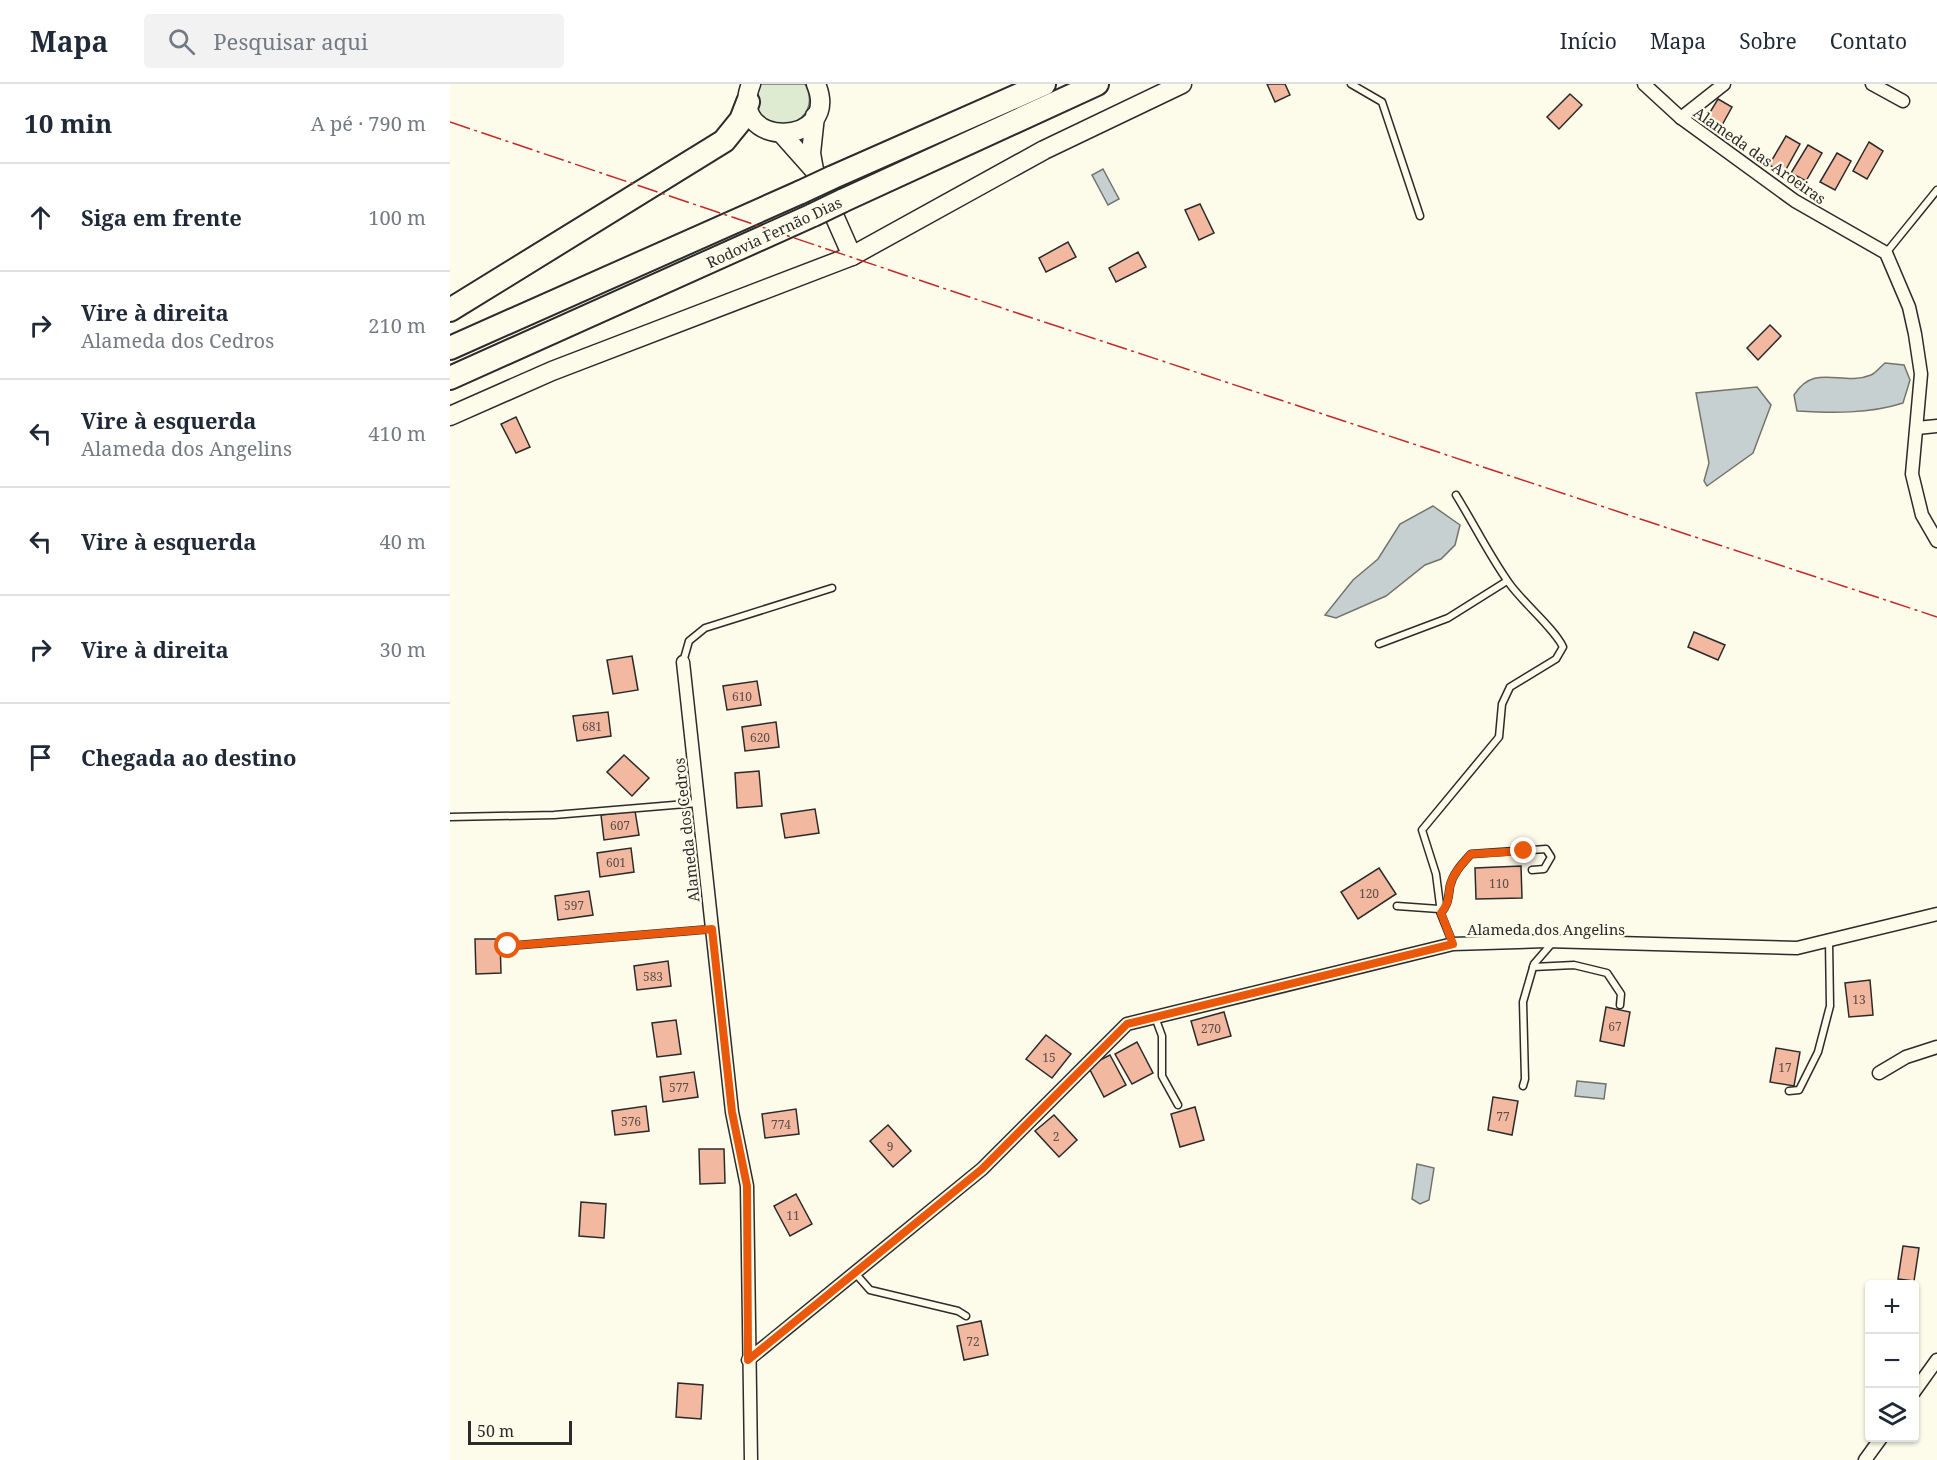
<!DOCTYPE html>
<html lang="pt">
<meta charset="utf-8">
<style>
body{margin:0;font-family:"Noto Serif",serif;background:#f2f2f3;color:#1f2937}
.controls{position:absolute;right:18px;bottom:18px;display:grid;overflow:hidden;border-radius:6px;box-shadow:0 2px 4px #0004}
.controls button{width:54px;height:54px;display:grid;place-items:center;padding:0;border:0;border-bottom:2px solid #e0e1e3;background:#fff;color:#1f2937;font:30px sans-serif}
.scale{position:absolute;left:18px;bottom:15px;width:104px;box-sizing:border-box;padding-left:6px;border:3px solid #2b2b2b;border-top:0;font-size:16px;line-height:21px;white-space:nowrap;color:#2b2b2b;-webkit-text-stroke:4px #fdfbea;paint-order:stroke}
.stop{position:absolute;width:18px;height:18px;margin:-14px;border:4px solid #ea580c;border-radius:50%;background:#fff}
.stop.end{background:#ea580c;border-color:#fff;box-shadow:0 2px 6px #0008}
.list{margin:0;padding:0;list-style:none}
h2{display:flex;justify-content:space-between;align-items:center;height:78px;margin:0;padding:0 24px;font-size:26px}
h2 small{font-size:20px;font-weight:400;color:#747a83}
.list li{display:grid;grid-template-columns:39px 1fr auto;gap:18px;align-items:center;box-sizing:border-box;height:108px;padding:0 24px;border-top:2px solid #e0e1e3}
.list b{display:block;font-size:22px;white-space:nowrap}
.list p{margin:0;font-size:20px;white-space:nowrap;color:#747a83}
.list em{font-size:20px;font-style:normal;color:#747a83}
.icon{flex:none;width:33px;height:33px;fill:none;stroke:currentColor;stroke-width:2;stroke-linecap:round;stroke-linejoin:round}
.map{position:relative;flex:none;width:1487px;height:1376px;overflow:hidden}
header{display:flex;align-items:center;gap:36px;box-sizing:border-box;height:84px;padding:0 30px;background:#fff;border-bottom:2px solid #e0e1e3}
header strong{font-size:28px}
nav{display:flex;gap:33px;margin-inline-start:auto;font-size:21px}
.search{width:420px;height:54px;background:#f2f2f3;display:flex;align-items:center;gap:15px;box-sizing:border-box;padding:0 21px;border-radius:6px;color:#747a83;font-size:22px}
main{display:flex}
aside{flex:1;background:#fff}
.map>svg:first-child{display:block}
.green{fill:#deebd1;stroke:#74746e;stroke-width:1.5}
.water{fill:#c7d0d0;stroke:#74746e;stroke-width:1.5}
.building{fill:#f2b8a0;stroke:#2b2b2b;stroke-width:1.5}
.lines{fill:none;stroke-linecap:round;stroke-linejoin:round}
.lane-casing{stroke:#2b2b2b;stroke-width:9}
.street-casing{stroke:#2b2b2b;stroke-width:15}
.secondary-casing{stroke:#2b2b2b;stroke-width:21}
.highway-casing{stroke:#2b2b2b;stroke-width:26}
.lane{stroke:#fdfbea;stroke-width:6}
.street{stroke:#fdfbea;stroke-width:12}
.secondary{stroke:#fdfbea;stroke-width:18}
.highway{stroke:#fdfbea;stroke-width:22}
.highway-bridge-casing{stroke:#2b2b2b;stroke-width:26;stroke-linecap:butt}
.highway-bridge{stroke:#fdfbea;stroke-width:22}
.power{stroke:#c62828;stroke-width:1.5;stroke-dasharray:21 4.5 3 4.5;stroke-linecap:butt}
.route{stroke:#ea580c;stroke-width:8}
.labels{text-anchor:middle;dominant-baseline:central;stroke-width:4.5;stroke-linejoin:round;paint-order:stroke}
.number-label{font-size:12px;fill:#5d4e48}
.street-label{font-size:15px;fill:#2b2b2b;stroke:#fdfbea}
</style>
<header>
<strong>Mapa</strong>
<div class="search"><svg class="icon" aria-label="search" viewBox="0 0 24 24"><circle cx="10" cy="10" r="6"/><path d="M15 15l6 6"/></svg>Pesquisar aqui</div>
<nav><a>Início</a><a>Mapa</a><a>Sobre</a><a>Contato</a></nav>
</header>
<main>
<aside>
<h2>10 min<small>A pé · 790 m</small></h2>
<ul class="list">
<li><svg class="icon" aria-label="ahead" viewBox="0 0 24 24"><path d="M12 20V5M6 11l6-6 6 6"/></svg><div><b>Siga em frente</b></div><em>100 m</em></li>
<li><svg class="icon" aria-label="right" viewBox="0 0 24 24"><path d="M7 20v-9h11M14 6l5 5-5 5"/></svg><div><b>Vire à direita</b><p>Alameda dos Cedros</p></div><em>210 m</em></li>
<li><svg class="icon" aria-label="left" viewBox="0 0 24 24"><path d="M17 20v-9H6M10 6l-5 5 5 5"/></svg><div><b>Vire à esquerda</b><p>Alameda dos Angelins</p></div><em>410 m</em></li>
<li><svg class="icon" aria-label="left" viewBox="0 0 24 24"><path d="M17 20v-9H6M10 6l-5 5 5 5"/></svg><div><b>Vire à esquerda</b></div><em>40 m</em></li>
<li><svg class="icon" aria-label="right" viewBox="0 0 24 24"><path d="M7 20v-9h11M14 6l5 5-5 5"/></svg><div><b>Vire à direita</b></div><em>30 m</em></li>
<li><svg class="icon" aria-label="arrive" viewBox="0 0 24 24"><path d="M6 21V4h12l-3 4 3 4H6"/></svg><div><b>Chegada ao destino</b></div></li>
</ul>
</aside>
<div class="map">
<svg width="1487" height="1376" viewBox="0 0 1487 1376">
<rect width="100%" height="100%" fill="#fdfbea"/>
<path class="green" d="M310 0H355C376 40 316 55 307 24 305 17 309 7 310 0Z"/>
<g class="water">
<path d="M653 85 669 115 658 121 642 91Z"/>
<path d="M1435 279 1454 281 1460 296 1453 319C1419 330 1382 329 1347 327L1344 311C1365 278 1392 303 1421 291 1426 289 1431 282 1435 279Z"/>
<path d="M1307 303 1321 321 1303 369 1257 402 1254 397 1259 379 1246 309Z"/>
<path d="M983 422 1010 441 1005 461 991 475 975 481 936 512 886 534 875 531 903 496 928 475 950 440Z"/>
<path d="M1127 997 1156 1000 1154 1015 1125 1012Z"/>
<path d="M967 1080 984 1084 979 1116 970 1120 962 1115Z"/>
</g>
<g class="building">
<path d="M817 0H835L840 11 825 18Z"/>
<path d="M1120 10 1132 21 1109 45 1097 33Z"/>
<path d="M1268 15 1282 23 1266 52 1251 43Z"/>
<path d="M1336 52 1350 60 1334 89 1319 81Z"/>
<path d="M1419 58 1433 67 1417 95 1403 87Z"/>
<path d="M1358 61 1372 69 1356 97 1341 89Z"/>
<path d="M1387 69 1401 77 1385 106 1370 98Z"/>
<path d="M750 120 764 149 749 156 735 126Z"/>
<path d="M618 158 626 173 596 188 589 174Z"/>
<path d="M688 168 696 183 666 198 659 184Z"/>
<path d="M1320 241 1331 252 1308 276 1297 264Z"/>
<path d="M66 333 80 363 66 369 51 340Z"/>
<path d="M1244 548 1275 561 1268 576 1238 563Z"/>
<path d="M182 572 188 606 163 610 157 576Z"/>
<path d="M307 597 311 621 277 626 273 602Z"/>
<path d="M158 628 161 652 127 657 123 632Z"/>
<path d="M326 638 329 663 295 667 292 643Z"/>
<path d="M174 671 199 694 182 712 157 688Z"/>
<path d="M309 687 312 722 287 724 285 689Z"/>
<path d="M365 725 369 749 335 754 331 730Z"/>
<path d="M185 727 189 751 154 756 151 731Z"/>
<path d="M181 764 184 788 150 793 147 769Z"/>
<path d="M1071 782 1072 814 1026 815 1025 784Z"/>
<path d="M929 784 946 810 908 835 891 808Z"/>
<path d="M139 807 143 831 108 836 105 812Z"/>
<path d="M25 855H50L51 889 26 890Z"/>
<path d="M218 877 221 902 187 906 184 882Z"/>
<path d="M1420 896 1423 931 1399 933 1395 899Z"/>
<path d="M1156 923 1180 928 1174 962 1150 957Z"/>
<path d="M774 928 781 952 748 961 741 937Z"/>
<path d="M226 936 231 970 207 973 202 939Z"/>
<path d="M596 951 621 970 602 994 576 975Z"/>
<path d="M687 958 703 989 682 1000 665 970Z"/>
<path d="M1326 964 1350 968 1344 1002 1320 998Z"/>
<path d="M660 971 676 1001 654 1013 638 982Z"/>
<path d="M244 988 248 1013 213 1018 210 993Z"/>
<path d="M1043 1013 1068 1017 1062 1051 1038 1046Z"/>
<path d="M196 1022 199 1047 165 1051 162 1027Z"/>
<path d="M745 1023 754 1056 730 1063 721 1030Z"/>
<path d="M346 1025 349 1050 315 1054 312 1030Z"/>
<path d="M604 1031 627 1056 609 1073 585 1047Z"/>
<path d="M438 1041 461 1067 443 1083 420 1057Z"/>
<path d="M249 1065H274L275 1099 250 1100Z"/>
<path d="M346 1110 362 1140 340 1152 324 1122Z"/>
<path d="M131 1118 156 1120 154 1154 129 1152Z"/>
<path d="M1453 1162 1469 1164 1464 1197 1448 1195Z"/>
<path d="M531 1237 538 1271 514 1276 507 1242Z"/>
<path d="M228 1299 253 1301 251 1335 226 1333Z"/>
</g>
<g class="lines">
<g class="lane-casing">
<g id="lane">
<path d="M901 0 932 18 970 132"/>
<path d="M1436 169 1487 106"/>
<path d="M929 560 998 534 1057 497"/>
<path d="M233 578 239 557 255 544 382 504"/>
<path d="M0 733 104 731 248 719"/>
<path d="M947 822 989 825 1003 860"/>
<path d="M991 829 986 790 972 746 1049 653 1052 620 1060 603 1106 575 1113 563C1104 544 1073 519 1059 499 1039 471 1024 440 1006 411"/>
<path d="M991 829C999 819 998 814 1000 802 1003 789 1012 780 1021 770L1096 765 1101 773 1094 785 1082 786"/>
<path d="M58 862 262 845"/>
<path d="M1083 883 1124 881 1157 889 1171 910 1170 921"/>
<path d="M705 933 712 952V992L728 1021"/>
<path d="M1073 1002 1075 995 1073 918 1084 880 1103 858"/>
<path d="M1339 1007 1349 1006 1368 968 1380 922 1379 857"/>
<path d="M405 1189 420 1206 508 1227 516 1232"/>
</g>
</g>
<g class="street-casing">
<g id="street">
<path d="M1194 0 1231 34 1345 117 1436 169 1459 223 1465 250 1471 290 1462 390 1472 431 1487 457"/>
<path d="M1422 0 1453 17"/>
<path d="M1231 34 1274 0"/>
<path d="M1467 344 1487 342"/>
<path d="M233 578 282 1028 297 1102 301 1376"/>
<path d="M1429 989 1456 973 1487 963"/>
<path d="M298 1276 532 1085 677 940 1003 860 1096 857 1347 864 1487 830"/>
<path d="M1464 1308 1487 1276"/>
<path d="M1415 1376 1431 1354"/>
</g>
</g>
<g class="secondary-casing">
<g id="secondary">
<path d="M301 0C275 66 393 64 366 0"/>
<path d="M365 32 361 69 364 86 402 172"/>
<path d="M332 50 364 86"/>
<path d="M0 332 102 287 402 172 594 66 732 0"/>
</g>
</g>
<g class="highway-casing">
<g id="highway">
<path d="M381 94 594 0"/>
<path d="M392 117 647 0"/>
<path d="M0 226 274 57 291 36 298 18"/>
<path d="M0 264 351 108"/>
<path d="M0 294 363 131"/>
</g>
</g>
<use href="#lane" class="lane"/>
<use href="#street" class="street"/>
<use href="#secondary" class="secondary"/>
<use href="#highway" class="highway"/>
<g class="highway-bridge-casing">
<g id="highway-bridge">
<path d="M351 108 381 94"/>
<path d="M363 131 392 117"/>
</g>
</g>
<use href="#highway-bridge" class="highway-bridge"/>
<path class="power" d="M0 38 564 228 1487 533"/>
</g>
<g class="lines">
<path class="route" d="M58 862 262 845 282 1028 297 1102 298 1276 532 1085 677 940 1003 860 991 829C999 819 998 814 1000 802 1003 789 1012 780 1021 770L1074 767"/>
</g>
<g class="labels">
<g class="number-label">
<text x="292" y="612">610</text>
<text x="142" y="642">681</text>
<text x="310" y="653">620</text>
<text x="170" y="741">607</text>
<text x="166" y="778">601</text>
<text x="1049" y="799">110</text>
<text x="919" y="809">120</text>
<text x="124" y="821">597</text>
<text x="203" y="892">583</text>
<text x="1409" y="915">13</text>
<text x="1165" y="942">67</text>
<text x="761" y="944">270</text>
<text x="599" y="973">15</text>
<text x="1335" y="983">17</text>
<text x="229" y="1003">577</text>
<text x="1053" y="1032">77</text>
<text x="181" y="1037">576</text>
<text x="331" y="1040">774</text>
<text x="606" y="1052">2</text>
<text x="440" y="1062">9</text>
<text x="343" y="1131">11</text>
<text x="523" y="1257">72</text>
</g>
<g class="street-label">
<text transform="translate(1310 71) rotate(35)">Alameda das Aroeiras</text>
<text transform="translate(324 148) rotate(-25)">Rodovia Fernão Dias</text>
<text transform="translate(236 746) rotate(-96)">Alameda dos Cedros</text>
<text x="1096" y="845">Alameda dos Angelins</text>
</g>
</g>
</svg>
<div class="controls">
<button>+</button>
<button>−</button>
<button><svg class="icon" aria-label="layers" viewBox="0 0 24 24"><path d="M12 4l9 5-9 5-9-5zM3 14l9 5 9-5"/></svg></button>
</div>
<div class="scale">50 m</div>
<div class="stop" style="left:58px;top:862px"></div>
<div class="stop end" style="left:1074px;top:767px"></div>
</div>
</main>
